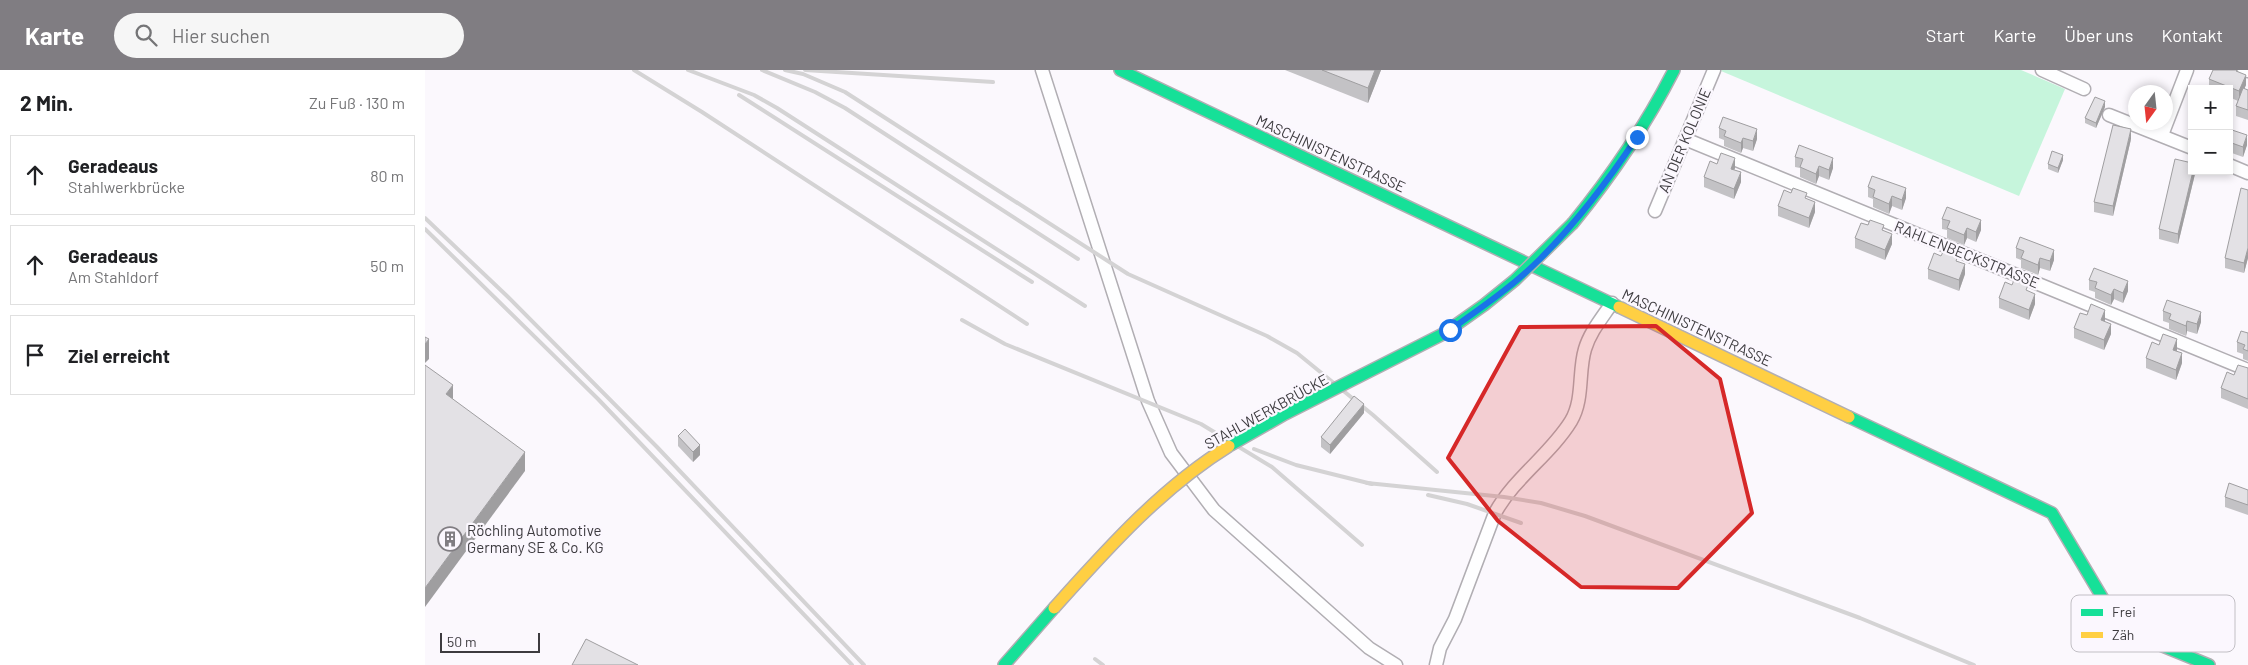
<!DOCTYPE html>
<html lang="de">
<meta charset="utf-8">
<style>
body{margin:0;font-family:Barlow,sans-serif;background:#f6f6f6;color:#202124}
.controls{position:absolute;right:15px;top:15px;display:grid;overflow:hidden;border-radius:0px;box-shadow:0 2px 8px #0003}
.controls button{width:45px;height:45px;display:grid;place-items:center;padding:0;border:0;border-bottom:1px solid #e0e0e0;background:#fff;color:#202124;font:25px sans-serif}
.compass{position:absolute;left:1703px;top:15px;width:45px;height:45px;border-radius:50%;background:#fff;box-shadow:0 2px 8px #0003;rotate:195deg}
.scale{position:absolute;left:15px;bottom:12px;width:100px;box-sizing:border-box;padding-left:5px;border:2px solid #3d3b3f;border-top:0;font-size:14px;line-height:18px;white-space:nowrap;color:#3d3b3f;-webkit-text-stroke:4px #fbf7fe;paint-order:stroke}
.stop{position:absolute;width:15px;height:15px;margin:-11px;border:4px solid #1a73e8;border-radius:50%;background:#fff}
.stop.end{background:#1a73e8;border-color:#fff;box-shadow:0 1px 5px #0008}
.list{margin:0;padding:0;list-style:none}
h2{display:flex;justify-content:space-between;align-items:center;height:65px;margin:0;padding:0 20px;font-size:21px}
h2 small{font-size:16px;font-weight:400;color:#757577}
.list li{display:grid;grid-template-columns:32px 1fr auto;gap:15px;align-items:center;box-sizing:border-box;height:80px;margin:0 10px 10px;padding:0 10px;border:1px solid #e0e0e0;border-radius:0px}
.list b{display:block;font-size:19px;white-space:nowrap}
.list p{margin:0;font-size:16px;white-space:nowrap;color:#757577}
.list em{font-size:16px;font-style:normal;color:#757577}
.icon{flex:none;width:28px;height:28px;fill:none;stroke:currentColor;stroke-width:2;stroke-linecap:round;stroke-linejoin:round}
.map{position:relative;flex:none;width:1823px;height:595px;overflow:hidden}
header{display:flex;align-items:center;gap:30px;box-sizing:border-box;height:70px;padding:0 25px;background:#807d82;color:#fff}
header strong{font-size:24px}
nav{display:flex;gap:28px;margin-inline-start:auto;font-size:18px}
.search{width:350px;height:45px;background:#f6f6f6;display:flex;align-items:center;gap:12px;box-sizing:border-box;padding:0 18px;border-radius:28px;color:#757577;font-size:19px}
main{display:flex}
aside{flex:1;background:#fff}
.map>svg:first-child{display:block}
.green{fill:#c6f5dc}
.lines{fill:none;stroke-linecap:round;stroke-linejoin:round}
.street-casing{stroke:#b1aeb3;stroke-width:15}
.fast-casing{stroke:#b1aeb3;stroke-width:14}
.slow-casing{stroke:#b1aeb3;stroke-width:14}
.street{stroke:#fefeff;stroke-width:12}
.fast{stroke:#16e098;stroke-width:11}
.slow{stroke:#ffcf43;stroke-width:11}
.rail{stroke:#d4d3d4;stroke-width:4}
.fast-bridge-casing{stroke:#b1aeb3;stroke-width:14;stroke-linecap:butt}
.slow-bridge-casing{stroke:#b1aeb3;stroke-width:14;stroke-linecap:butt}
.fast-bridge{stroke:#16e098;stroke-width:11}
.slow-bridge{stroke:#ffcf43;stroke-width:11}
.wall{fill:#c3c2c5}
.shaded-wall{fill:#9f9ea0}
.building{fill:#e3e1e5;stroke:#9f9ea0}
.route{stroke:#1a73e8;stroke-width:6}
.marked{fill:#d62828;fill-opacity:0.2;stroke:#d62828;stroke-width:4;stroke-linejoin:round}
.labels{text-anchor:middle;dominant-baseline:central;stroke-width:4.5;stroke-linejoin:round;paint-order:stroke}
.street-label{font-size:15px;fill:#3d3b3f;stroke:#fbf7fe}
.poi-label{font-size:15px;fill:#3d3b3f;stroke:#fbf7fe;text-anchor:start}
.key{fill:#fbf7fe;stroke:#c2bfc5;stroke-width:1}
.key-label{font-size:14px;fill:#3d3b3f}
</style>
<header>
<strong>Karte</strong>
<div class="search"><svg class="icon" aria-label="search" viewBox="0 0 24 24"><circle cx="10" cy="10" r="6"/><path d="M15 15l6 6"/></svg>Hier suchen</div>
<nav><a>Start</a><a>Karte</a><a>Über uns</a><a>Kontakt</a></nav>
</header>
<main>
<aside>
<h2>2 Min.<small>Zu Fuß · 130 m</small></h2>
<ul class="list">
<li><svg class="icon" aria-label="ahead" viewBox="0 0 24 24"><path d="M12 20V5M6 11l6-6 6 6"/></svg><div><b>Geradeaus</b><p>Stahlwerkbrücke</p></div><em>80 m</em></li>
<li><svg class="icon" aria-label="ahead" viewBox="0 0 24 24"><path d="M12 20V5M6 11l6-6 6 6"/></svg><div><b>Geradeaus</b><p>Am Stahldorf</p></div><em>50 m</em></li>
<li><svg class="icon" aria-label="arrive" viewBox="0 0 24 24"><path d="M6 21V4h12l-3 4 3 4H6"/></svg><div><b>Ziel erreicht</b></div></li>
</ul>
</aside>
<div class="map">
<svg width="1823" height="595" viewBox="0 0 1823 595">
<rect width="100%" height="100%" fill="#fbf8fd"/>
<path class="green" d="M1297 0H1596L1640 19 1594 126 1296 1Z"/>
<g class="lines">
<g class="street-casing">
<g id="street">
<path d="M617 0 723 331 746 383 789 440 944 578 971 595"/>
<path d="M1617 0 1659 19"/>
<path d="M1819 0 1823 1"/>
<path d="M1684 45 1767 78"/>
<path d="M1737 65 1762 0"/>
<path d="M1260 69 1823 300"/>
<path d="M1804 95 1823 103"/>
<path d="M1230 141 1289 0"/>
<path d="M1011 595 1015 578 1030 549 1070 443C1090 407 1125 385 1146 351 1159 329 1153 302 1160 279 1165 262 1177 248 1187 233"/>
</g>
</g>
<g class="fast-casing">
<g id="fast">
<path d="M695 0 1194 237"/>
<path d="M1148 153C1187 105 1221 55 1249 0"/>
<path d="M1424 347 1627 443 1696 559 1784 595"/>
<path d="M579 595 629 538"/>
</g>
</g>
<g class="slow-casing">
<path id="slow" d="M1194 237 1424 347"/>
</g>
<use href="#street" class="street"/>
<use href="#fast" class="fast"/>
<use href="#slow" class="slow"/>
<g class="rail">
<path d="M209 0 277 42 602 254"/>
<path d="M263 0 329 25 352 38 660 236"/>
<path d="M337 0 390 22 420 38 653 189"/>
<path d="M360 0 378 4 420 22 703 204 842 266 872 283 948 345 1012 402"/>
<path d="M380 0 568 12"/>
<path d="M314 25 607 212"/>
<path d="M0 148 82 226 232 377 439 595"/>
<path d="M0 159 173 329 427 595"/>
<path d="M537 250 580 274 776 354 847 397 937 475"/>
<path d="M829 379 871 395 947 414"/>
<path d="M942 413 1079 427 1116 433 1160 446 1435 548 1549 595"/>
<path d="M1003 425 1042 434 1096 453"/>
<path d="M670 589 678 595"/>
</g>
<g class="fast-bridge-casing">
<path id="fast-bridge" d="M804 376 860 344 1018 264 1059 235 1090 210 1148 153"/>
</g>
<g class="slow-bridge-casing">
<path id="slow-bridge" d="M629 538C682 479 736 418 804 376"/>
</g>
<use href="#fast-bridge" class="fast-bridge"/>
<use href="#slow-bridge" class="slow-bridge"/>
</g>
<g class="wall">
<path d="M860 0H956L943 33Z"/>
<path d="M1813 0V2L1821 15 1819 19 1823 20V50L1811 46V36L1813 31 1804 27V19H1784V9Z"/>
<path d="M1680 37 1671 58 1660 53V48Z"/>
<path d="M1294 58 1332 69 1328 81 1318 78 1316 83 1299 76V70L1294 68Z"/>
<path d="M1804 59 1822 75 1818 87 1804 82Z"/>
<path d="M1706 69 1688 146 1669 142V132Z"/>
<path d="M1370 87 1408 98 1404 110 1394 106 1391 114 1375 107V98L1370 97Z"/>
<path d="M1638 90 1633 103 1623 99V94Z"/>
<path d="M1292 94 1310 98 1309 100 1316 112 1309 129 1279 117V107Z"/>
<path d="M1770 101V104L1753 174 1734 169V159Z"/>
<path d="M1443 117 1481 128 1477 140 1467 136 1464 144 1448 137V129L1443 127Z"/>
<path d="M1823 120V188L1819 203 1800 198V188Z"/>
<path d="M1382 129 1390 142 1384 158 1353 146V136Z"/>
<path d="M1517 149 1556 160 1551 172 1542 168 1539 175 1522 168V160L1517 159Z"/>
<path d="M1459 161 1467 174 1460 190 1430 178V168Z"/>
<path d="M1591 178 1629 190 1625 201 1615 198 1613 205 1596 198V190L1591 188Z"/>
<path d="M1533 191 1540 204 1534 221 1503 209V199Z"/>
<path d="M1664 210 1703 221 1698 233 1689 229 1686 235 1670 228V222L1664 220Z"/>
<path d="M1603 221 1610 234 1604 250 1574 238V228Z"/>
<path d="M1738 241 1776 252 1772 264 1762 261 1761 266 1744 259V253L1738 251Z"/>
<path d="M1662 245 1680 250V251L1686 264 1679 280 1649 268V258Z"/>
<path d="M1823 263V291L1818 289V284L1812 282V272Z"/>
<path d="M1734 275 1752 280 1751 281 1757 293 1751 310 1721 298V288Z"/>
<path d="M1823 298V339L1796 328V318L1809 305Z"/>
<path d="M939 343 905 384 896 377V367Z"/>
<path d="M253 366 275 385 268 392 253 376Z"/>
<path d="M1823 420V445L1800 437V427Z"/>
</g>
<g class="shaded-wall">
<path d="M950 0H956L943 33V18Z"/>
<path d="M1821 5V15L1814 31V21Z"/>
<path d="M1680 31V37L1671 58V53Z"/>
<path d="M1332 59V69L1328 81V71Z"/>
<path d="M1706 59V69L1688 146V136Z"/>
<path d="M1822 65V75L1818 87V77Z"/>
<path d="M1318 68V78L1316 83V73Z"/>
<path d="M1638 85V90L1633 103V98Z"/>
<path d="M1310 88V98L1306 109V99Z"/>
<path d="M1408 88V98L1404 110V100Z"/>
<path d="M1394 96V106L1391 114V104Z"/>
<path d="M1768 101H1770V104L1753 174V164Z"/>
<path d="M1316 102V112L1309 129V119Z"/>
<path d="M1481 118V128L1477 140V130Z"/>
<path d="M1467 126V136L1464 144V134Z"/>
<path d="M1390 132V142L1384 158V148Z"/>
<path d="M1556 150V160L1551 172V162Z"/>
<path d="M1542 158V168L1539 175V165Z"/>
<path d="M1467 164V174L1460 190V180Z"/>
<path d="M1823 178V188L1819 203V193Z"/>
<path d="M1629 180V190L1625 201V191Z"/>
<path d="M1615 188V198L1613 205V195Z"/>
<path d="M1540 194V204L1534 221V210Z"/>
<path d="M1703 211V221L1698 233V223Z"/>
<path d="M1689 219V229L1686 235V225Z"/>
<path d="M1610 224V234L1604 250V240Z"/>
<path d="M1680 240V250L1676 260V250Z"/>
<path d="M1776 242V252L1772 264V254Z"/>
<path d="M1762 251V261L1761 266V256Z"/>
<path d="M1686 254V264L1679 280V270Z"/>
<path d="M4 269V289L0 293V274Z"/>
<path d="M1752 269V280L1748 290V280Z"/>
<path d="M1757 283V293L1751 310V300Z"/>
<path d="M28 315V334L21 324Z"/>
<path d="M939 334V343L905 384V375Z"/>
<path d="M275 375V385L268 392V382Z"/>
<path d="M100 382V401L0 537V518Z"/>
</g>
<g class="building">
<path d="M897 0H950L943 18Z"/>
<path d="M1788 0H1812L1811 1 1821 5 1814 21 1784 9Z"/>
<path d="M1818 18 1823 20V40L1811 36Z"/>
<path d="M1670 27 1680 31 1671 53 1660 48Z"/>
<path d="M1298 47 1332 59 1328 71 1318 68 1316 73 1299 66 1301 61 1294 58Z"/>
<path d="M1688 55 1706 59 1688 136 1669 132Z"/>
<path d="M1804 59 1822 65 1818 77 1804 72Z"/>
<path d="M1374 75 1408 88 1404 100 1394 96 1391 104 1375 97 1378 89 1370 87Z"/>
<path d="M1627 81 1638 85 1633 98 1623 94Z"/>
<path d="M1296 83 1310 88 1306 99 1316 102 1309 119 1279 107 1285 91 1292 94Z"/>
<path d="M1750 89 1767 93V101H1768L1753 164 1734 159Z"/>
<path d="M1447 106 1481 118 1477 130 1467 126 1464 134 1448 127 1450 120 1443 117Z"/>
<path d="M1368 118 1382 123 1380 128 1390 132 1384 148 1353 136 1359 120 1366 123Z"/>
<path d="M1816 118 1823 120V178L1819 193 1800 188Z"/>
<path d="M1522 137 1556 150 1551 162 1542 158 1539 165 1522 158 1525 151 1517 149Z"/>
<path d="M1445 150 1459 155 1457 160 1467 164 1460 180 1430 168 1436 153 1443 155Z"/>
<path d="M1595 167 1629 180 1625 191 1615 188 1613 195 1596 188 1599 181 1591 178Z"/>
<path d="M1519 180 1533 186 1531 191 1540 194 1534 210 1503 199 1509 183 1516 186Z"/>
<path d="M1669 198 1703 211 1698 223 1689 219 1686 225 1670 218 1672 212 1664 210Z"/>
<path d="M1589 210 1603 215 1601 220 1610 224 1604 240 1574 228 1580 212 1587 215Z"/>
<path d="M1742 230 1776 242 1772 254 1762 251 1761 256 1744 249 1746 244 1738 241Z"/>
<path d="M1666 234 1680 240 1676 250 1686 254 1679 270 1649 258 1655 243 1662 245Z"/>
<path d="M1816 261 1823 263V281L1818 279 1820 275 1812 272Z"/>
<path d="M1738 264 1752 269 1748 280 1757 283 1751 300 1721 288 1727 272 1734 275Z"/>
<path d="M0 267 4 269 0 274Z"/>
<path d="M0 295 28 315 21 324 100 382 0 518Z"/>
<path d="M1813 295 1823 298V329L1796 318 1802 302 1809 305Z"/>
<path d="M929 326 939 334 905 375 896 367Z"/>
<path d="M260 359 275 375 268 382 253 366Z"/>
<path d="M1804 413 1823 420V435L1800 427Z"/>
<path d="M161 569 213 595H147Z"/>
</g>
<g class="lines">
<path class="route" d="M1025 260C1056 238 1088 216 1115 189 1152 152 1183 111 1212 67"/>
</g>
<path class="marked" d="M1231 256 1295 309 1327 443 1253 518 1156 517 1073 451 1023 388 1095 257Z"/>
<defs>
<g id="building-ring" transform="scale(1.25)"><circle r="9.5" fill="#fbf7fe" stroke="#807d82" stroke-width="1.5"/><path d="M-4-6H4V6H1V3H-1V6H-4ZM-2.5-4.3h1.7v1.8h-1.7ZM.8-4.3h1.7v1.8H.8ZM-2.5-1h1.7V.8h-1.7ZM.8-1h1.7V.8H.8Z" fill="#807d82"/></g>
</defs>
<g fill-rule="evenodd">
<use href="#building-ring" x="25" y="469"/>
</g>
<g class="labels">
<g class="street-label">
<text transform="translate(1259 70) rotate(-67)">AN DER KOLONIE</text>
<text transform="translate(906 83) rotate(25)">MASCHINISTENSTRASSE</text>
<text transform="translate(1542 184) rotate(22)">RAHLENBECKSTRASSE</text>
<text transform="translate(1272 257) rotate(25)">MASCHINISTENSTRASSE</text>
<text transform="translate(841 341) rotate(-29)">STAHLWERKBRÜCKE</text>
</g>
<g class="poi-label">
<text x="42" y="460">Röchling Automotive<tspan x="42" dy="17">Germany SE &amp; Co. KG</tspan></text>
</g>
</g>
<rect x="1646" y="525" width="164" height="57" rx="8" class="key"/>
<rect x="1656" y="539" width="22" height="7" fill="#16e098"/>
<rect x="1656" y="562" width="22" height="6" fill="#ffcf43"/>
<g class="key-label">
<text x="1687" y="547">Frei</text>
<text x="1687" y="570">Zäh</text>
</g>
</svg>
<div class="controls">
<button>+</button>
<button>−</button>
</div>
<svg class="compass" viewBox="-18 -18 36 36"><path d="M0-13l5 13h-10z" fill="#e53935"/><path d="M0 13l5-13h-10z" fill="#757577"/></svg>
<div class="scale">50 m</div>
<div class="stop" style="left:1025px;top:260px"></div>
<div class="stop end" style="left:1212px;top:67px"></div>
</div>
</main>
